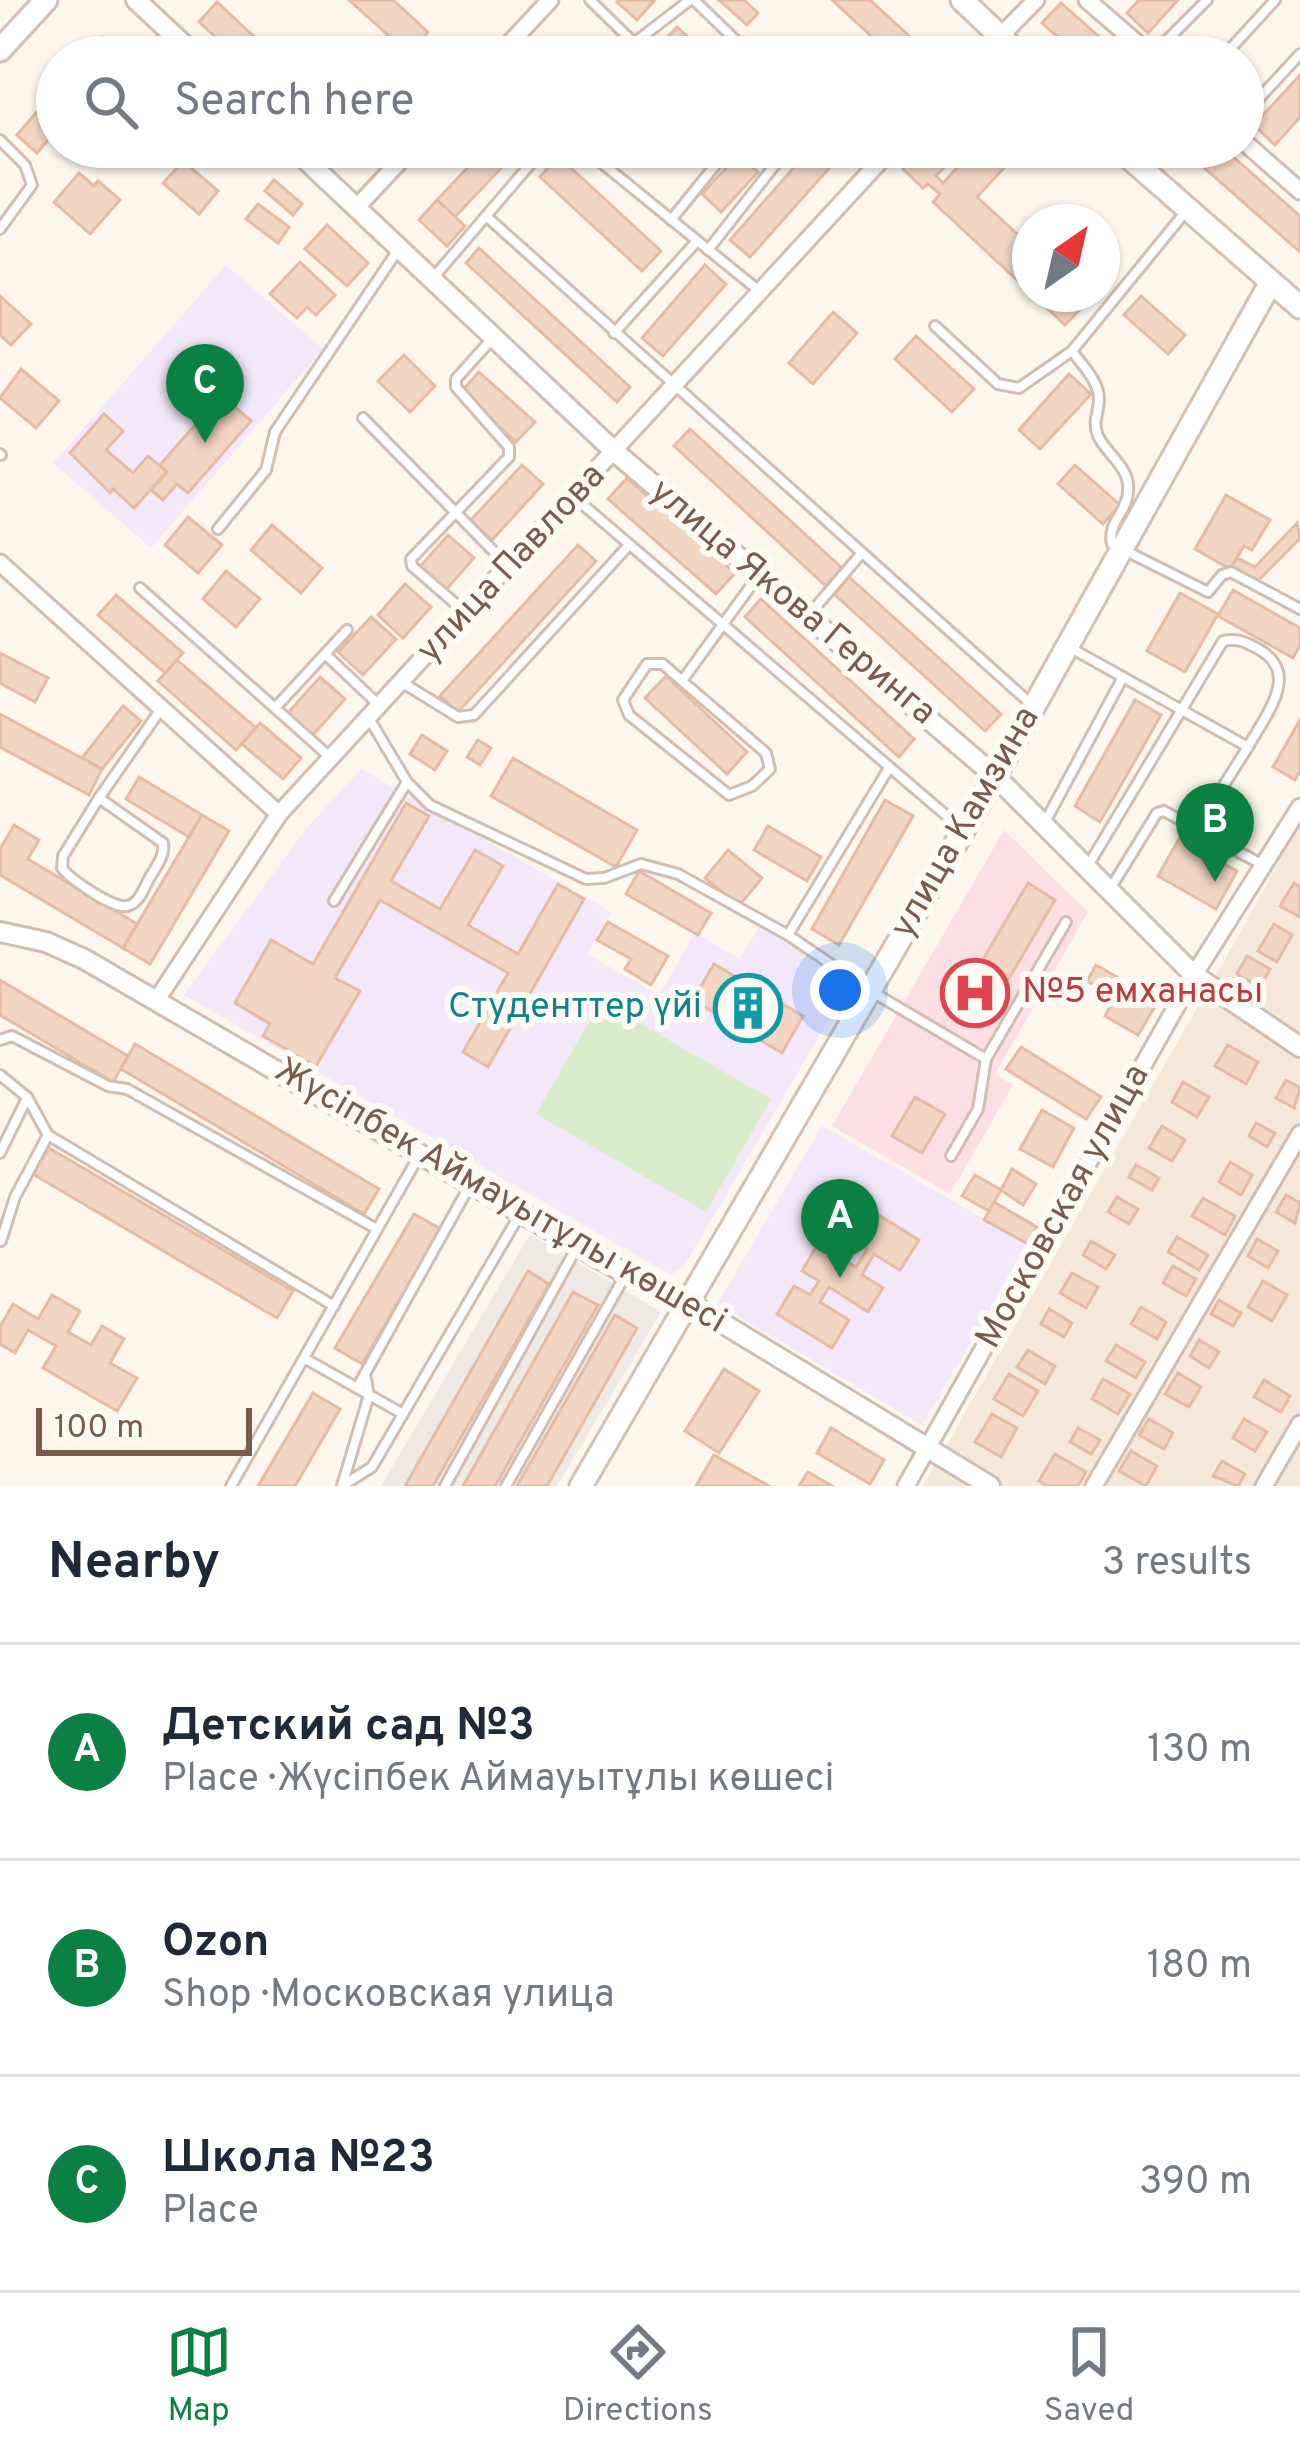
<!DOCTYPE html>
<meta charset="utf-8">
<style>
body{margin:0;font-family:Overpass,sans-serif;background:#f2f2f3;color:#1f2937}
.compass{position:absolute;left:1012px;top:204px;width:108px;height:108px;border-radius:50%;background:#fff;box-shadow:0 3px 9px #0004;rotate:34deg}
.scale{position:absolute;left:36px;bottom:30px;width:216px;box-sizing:border-box;padding-left:12px;border:6px solid #7a5c4d;border-top:0;font-size:33px;line-height:42px;white-space:nowrap;color:#7a5c4d;-webkit-text-stroke:9px #fffaf3;paint-order:stroke}
.you{position:absolute;left:840px;top:990px;width:42px;height:42px;margin:-30px;border:9px solid #fff;border-radius:50%;background:#1a73e8;box-shadow:0 0 0 18px #1a73e833}
.badge{display:grid;place-items:center;width:78px;height:78px;border-radius:50%;background:#0b8043;color:#fff;font-size:39px;font-weight:700}
.pin{position:absolute;translate:-50% -99px;filter:drop-shadow(0 3px 6px #0008)}
.pin::after{content:'';position:absolute;top:63px;width:42px;height:36px;background:inherit;clip-path:polygon(0 0,100% 0,50% 100%)}
.list{margin:0;padding:0;list-style:none}
h2{display:flex;justify-content:space-between;align-items:center;height:156px;margin:0;padding:0 48px;font-size:51px}
h2 small{font-size:39px;font-weight:400;color:#747a83}
.list li{display:grid;grid-template-columns:78px 1fr auto;gap:36px;align-items:center;box-sizing:border-box;height:216px;padding:0 48px;border-top:3px solid #e0e1e3}
.list b{display:block;font-size:45px;white-space:nowrap}
.list p{margin:0;font-size:39px;white-space:nowrap;color:#747a83}
.list em{font-size:39px;font-style:normal;color:#747a83}
.icon{flex:none;width:66px;height:66px;fill:none;stroke:currentColor;stroke-width:2;stroke-linecap:round;stroke-linejoin:round}
.map{position:relative;flex:none;width:1300px;height:1486px;overflow:hidden}
.search{position:absolute;background:#fff;box-shadow:0 3px 9px #0004;left:36px;right:36px;top:36px;height:132px;display:flex;align-items:center;gap:30px;box-sizing:border-box;padding:0 42px;border-radius:66px;color:#747a83;font-size:45px}
.sheet{height:804px;background:#fff}
nav{display:flex;justify-content:space-around;align-items:center;box-sizing:border-box;height:168px;border-top:3px solid #e0e1e3;background:#fff;font-size:33px;color:#747a83}
nav a{display:grid;justify-items:center;gap:6px}
nav .on{color:#0b8043}
.map>svg:first-child{display:block}
.residential{fill:#f5e8da}
.industrial{fill:#efe9e4}
.education{fill:#f3e8fa}
.medical{fill:#fbdfe3}
.green{fill:#d8ecc9}
.building{fill:#f3d5c3;stroke:#e6bba3;stroke-width:3}
.lines{fill:none;stroke-linecap:round;stroke-linejoin:round}
.service-casing{stroke:#d1beb0;stroke-width:14}
.minor-casing{stroke:#d1beb0;stroke-width:21}
.tertiary-casing{stroke:#d1beb0;stroke-width:24}
.secondary-casing{stroke:#d6c0b0;stroke-width:27}
.service{stroke:#fff;stroke-width:8}
.minor{stroke:#fff;stroke-width:15}
.tertiary{stroke:#fff;stroke-width:18}
.secondary{stroke:#fff;stroke-width:21}
.labels{text-anchor:middle;dominant-baseline:central;stroke-width:12;stroke-linejoin:round;paint-order:stroke}
.street-label{font-size:36px;fill:#7a5c4d;stroke:#fffaf3}
.health-label{font-size:36px;fill:#be3a42;stroke:#fffaf3;text-anchor:start}
.culture-label{font-size:36px;fill:#0d838f;stroke:#fffaf3;text-anchor:end}
</style>
<div class="map">
<svg width="1300" height="1486" viewBox="0 0 1300 1486">
<rect width="100%" height="100%" fill="#fdf6ec"/>
<path class="residential" d="M1300 822V1486H923L1248 919Z"/>
<path class="industrial" d="M530 1234 661 1312 557 1486H381Z"/>
<g class="education">
<path d="M226 265 323 349 151 548 53 463Z"/>
<path d="M361 769 611 912 587 954 659 995 695 933 740 959 762 922 854 977 685 1265 671 1275 184 995 306 829Z"/>
<path d="M822 1126 1028 1244 922 1425 717 1304Z"/>
</g>
<path class="medical" d="M1004 830 1088 912 995 1074 1013 1085 950 1194 832 1126Z"/>
<path class="green" d="M601 1001 771 1099 706 1212 536 1114Z"/>
<g class="building">
<path d="M349 0H393L428 32 409 54Z"/>
<path d="M619 0H655L637 20 617 2Z"/>
<path d="M719 0H744L758 13 747 25Z"/>
<path d="M832 0H870L932 57H894Z"/>
<path d="M1139 0H1178L1148 33 1127 13Z"/>
<path d="M217 2 276 57H238L199 22Z"/>
<path d="M1061 3 1122 57H1080L1042 23Z"/>
<path d="M677 27 710 57H678L662 43Z"/>
<path d="M103 37 125 57H85Z"/>
<path d="M1300 75V117L1275 145 1254 125Z"/>
<path d="M57 88V129L37 153 17 135Z"/>
<path d="M331 147H365L349 164Z"/>
<path d="M487 147H521L455 217 437 200Z"/>
<path d="M812 147H848L750 257 730 240Z"/>
<path d="M924 147H963L936 176 943 183 976 147H1007L1016 155 977 197 1030 246V292L933 202 940 194 928 184 923 188 903 169Z"/>
<path d="M1181 147H1217L1201 165Z"/>
<path d="M1217 147H1222L1300 216V252L1201 165Z"/>
<path d="M739 154 758 172 721 212 702 194Z"/>
<path d="M558 156 661 251 642 271 540 177Z"/>
<path d="M183 161 218 191 199 214 163 183Z"/>
<path d="M79 173 94 186 98 181 120 200 90 234 54 202Z"/>
<path d="M274 180 302 204 293 215 265 191Z"/>
<path d="M437 200 465 226 447 246 419 220Z"/>
<path d="M258 204 289 227 278 243 246 219Z"/>
<path d="M327 225 368 263 347 286 305 249Z"/>
<path d="M479 248 630 387 617 402 466 263Z"/>
<path d="M300 262 335 295 316 315 307 307 297 318 270 294Z"/>
<path d="M705 265 726 284 663 356 642 338Z"/>
<path d="M1032 294H1095L1065 325Z"/>
<path d="M0 296 31 324 11 345 0 335Z"/>
<path d="M1141 296 1185 335 1168 354 1124 315Z"/>
<path d="M833 312 857 333 813 384 789 363Z"/>
<path d="M916 336 974 389 952 412 895 359Z"/>
<path d="M404 355 435 386 410 412 378 381Z"/>
<path d="M21 369 59 401 36 428 0 398Z"/>
<path d="M479 372 535 422 516 442 461 392Z"/>
<path d="M1069 374 1091 394 1040 449 1019 430Z"/>
<path d="M221 395 251 421 188 493 177 484 163 500 151 490 167 472 160 465Z"/>
<path d="M104 414 123 431 106 450 133 473 148 456 167 472 134 508 113 489 110 493 70 453Z"/>
<path d="M690 429 842 568 826 586 674 446Z"/>
<path d="M522 465 543 484 492 540 471 520Z"/>
<path d="M1075 465 1120 505 1103 524 1058 484Z"/>
<path d="M627 478 735 573 716 594 608 499Z"/>
<path d="M1226 495 1270 520 1252 550 1244 546 1230 569 1195 549Z"/>
<path d="M188 517 222 545 198 573 165 545Z"/>
<path d="M1297 523 1300 538 1256 583 1230 569 1237 558 1255 567Z"/>
<path d="M272 525 322 568 301 593 251 550Z"/>
<path d="M448 535 474 558 444 592 418 569Z"/>
<path d="M578 545 596 561 458 712 440 696Z"/>
<path d="M226 571 260 599 236 627 203 599Z"/>
<path d="M849 577 1001 714 985 731 834 594Z"/>
<path d="M405 584 431 607 403 638 378 615Z"/>
<path d="M1233 590 1300 628V645L1293 658 1218 616Z"/>
<path d="M1180 593 1218 614 1185 672 1147 651Z"/>
<path d="M116 595 183 653 165 673 98 615Z"/>
<path d="M761 599 914 739 899 757 745 617Z"/>
<path d="M371 617 396 639 363 675 338 652Z"/>
<path d="M0 653 48 678 35 702 0 683Z"/>
<path d="M177 660 256 728 236 750 158 681Z"/>
<path d="M666 676 747 752 727 774 645 698Z"/>
<path d="M320 677 345 699 312 736 288 713Z"/>
<path d="M1135 700 1161 715 1100 822 1075 806Z"/>
<path d="M123 706 141 721 102 769 82 758Z"/>
<path d="M0 714 102 769 89 795 0 747Z"/>
<path d="M1300 720V771L1295 780 1273 767Z"/>
<path d="M260 723 301 758 283 779 242 744Z"/>
<path d="M422 735 447 751 435 770 410 754Z"/>
<path d="M478 740 491 748 480 765 467 757Z"/>
<path d="M513 758 637 830 616 867 491 796Z"/>
<path d="M139 777 202 815 189 837 126 799Z"/>
<path d="M885 800 913 816 839 945 812 929Z"/>
<path d="M406 803 429 816 391 881 440 909 475 850 503 866 468 925 518 954 558 884 584 899 488 1067 463 1052 508 973 380 900 335 978 360 991 316 1066 263 1036 270 1024 235 1003 271 940 313 964Z"/>
<path d="M202 815 229 831 150 964 123 948Z"/>
<path d="M14 825 39 840 28 859 137 924 123 948 0 875V849Z"/>
<path d="M768 826 821 857 807 881 754 850Z"/>
<path d="M1179 839 1237 871 1216 909 1158 876Z"/>
<path d="M728 850 762 878 739 906 705 878Z"/>
<path d="M639 871 711 913 698 935 626 894Z"/>
<path d="M1028 883 1055 900 980 1028 952 1012Z"/>
<path d="M1294 883 1300 887V917L1280 906Z"/>
<path d="M608 922 668 956 651 985 625 969 631 959 597 940Z"/>
<path d="M1274 924 1292 935 1277 962 1258 951Z"/>
<path d="M1247 956 1270 969 1260 987 1237 974Z"/>
<path d="M714 964 803 1016 782 1053 693 1000Z"/>
<path d="M1096 965 1117 977 1107 993 1087 981Z"/>
<path d="M0 980 128 1056 113 1082 0 1015Z"/>
<path d="M1124 983 1157 1003 1138 1035 1105 1016Z"/>
<path d="M135 1044 379 1189 364 1214 121 1069Z"/>
<path d="M1228 1045 1258 1062 1246 1084 1215 1066Z"/>
<path d="M1021 1047 1101 1097 1086 1119 1006 1069Z"/>
<path d="M1286 1080 1300 1088 1294 1108 1276 1098Z"/>
<path d="M1183 1082 1209 1097 1197 1117 1172 1102Z"/>
<path d="M915 1097 945 1114 922 1153 892 1136Z"/>
<path d="M1042 1110 1074 1128 1053 1167 1020 1149Z"/>
<path d="M1256 1123 1275 1133 1267 1147 1249 1136Z"/>
<path d="M1162 1126 1185 1140 1172 1161 1149 1148Z"/>
<path d="M49 1148 293 1291 277 1318 33 1174Z"/>
<path d="M1230 1162 1252 1175 1241 1195 1219 1182Z"/>
<path d="M1136 1165 1159 1178 1152 1190 1129 1177Z"/>
<path d="M1012 1169 1036 1184 1023 1205 1001 1190Z"/>
<path d="M975 1175 1001 1190 989 1211 962 1196Z"/>
<path d="M1286 1195 1300 1203 1295 1223 1276 1212Z"/>
<path d="M1117 1197 1138 1209 1129 1224 1108 1212Z"/>
<path d="M1203 1198 1235 1216 1225 1235 1192 1216Z"/>
<path d="M994 1202 1037 1227 1028 1244 984 1220Z"/>
<path d="M866 1207 919 1240 900 1270 874 1254 862 1275 883 1288 868 1312 829 1287 820 1302 849 1320 832 1348 777 1314 794 1286 810 1295 819 1281 802 1271 818 1244 856 1267 867 1249 847 1237Z"/>
<path d="M414 1214 441 1229 362 1364 335 1348Z"/>
<path d="M1177 1237 1208 1255 1199 1270 1168 1252Z"/>
<path d="M1257 1239 1278 1251 1268 1268 1248 1256Z"/>
<path d="M1091 1241 1115 1255 1106 1269 1083 1255Z"/>
<path d="M1173 1266 1196 1279 1186 1296 1163 1283Z"/>
<path d="M528 1271 549 1284 433 1486H405Z"/>
<path d="M1072 1273 1098 1287 1086 1308 1060 1293Z"/>
<path d="M1263 1281 1287 1295 1272 1321 1248 1307Z"/>
<path d="M573 1292 598 1305 495 1486H463Z"/>
<path d="M52 1295 80 1311 68 1332 91 1345 102 1326 124 1339 110 1363 137 1378 117 1411 43 1368 56 1346 28 1330 15 1353 0 1344V1327L13 1304 38 1319Z"/>
<path d="M1219 1300 1241 1313 1233 1326 1211 1314Z"/>
<path d="M1141 1307 1166 1322 1157 1339 1131 1324Z"/>
<path d="M1049 1309 1072 1323 1064 1337 1041 1324Z"/>
<path d="M615 1315 637 1328 547 1486H517Z"/>
<path d="M1199 1340 1219 1352 1209 1368 1190 1356Z"/>
<path d="M1116 1345 1145 1362 1136 1378 1106 1361Z"/>
<path d="M1028 1350 1055 1366 1045 1384 1017 1367Z"/>
<path d="M724 1369 759 1391 719 1453 685 1431Z"/>
<path d="M1178 1373 1201 1387 1189 1407 1165 1394Z"/>
<path d="M1009 1374 1038 1391 1023 1416 994 1399Z"/>
<path d="M1103 1379 1130 1394 1118 1414 1092 1399Z"/>
<path d="M1264 1380 1290 1396 1281 1412 1254 1397Z"/>
<path d="M313 1393 340 1409 295 1486H258Z"/>
<path d="M992 1414 1017 1428 1001 1457 975 1442Z"/>
<path d="M1149 1419 1173 1433 1164 1449 1139 1435Z"/>
<path d="M1244 1419 1267 1432 1255 1451 1233 1438Z"/>
<path d="M831 1428 884 1460 870 1484 817 1453Z"/>
<path d="M1078 1428 1100 1440 1091 1454 1070 1442Z"/>
<path d="M1131 1451 1157 1466 1146 1486 1119 1471Z"/>
<path d="M1055 1454 1086 1472 1078 1486H1048L1039 1481Z"/>
<path d="M714 1455 769 1486H696Z"/>
<path d="M1222 1461 1245 1474 1238 1486 1213 1476Z"/>
<path d="M808 1472 832 1486H799Z"/>
</g>
<g class="lines">
<g class="service-casing">
<g id="service">
<path d="M590 0 634 43 690 0"/>
<path d="M694 0 753 57"/>
<path d="M1152 55 1207 0"/>
<path d="M621 57 634 43 651 57"/>
<path d="M880 57H883"/>
<path d="M1223 57 1275 0"/>
<path d="M1243 116 1300 54"/>
<path d="M0 140 25 165 32 185 0 229"/>
<path d="M582 147 758 290"/>
<path d="M125 152 128 147"/>
<path d="M1187 210 1072 351C1082 365 1099 381 1099 399 1099 413 1092 421 1098 436 1108 456 1131 468 1128 492 1127 512 1107 523 1112 544L1208 592 1222 575 1231 572 1300 609"/>
<path d="M486 216 1030 703"/>
<path d="M671 220 730 147"/>
<path d="M708 250 789 147"/>
<path d="M433 278 545 147"/>
<path d="M935 326 998 384 1019 388 1072 351"/>
<path d="M614 333 697 241"/>
<path d="M363 418 509 567"/>
<path d="M0 454 1 455"/>
<path d="M574 497 962 829"/>
<path d="M218 529 266 470 275 432 398 250"/>
<path d="M140 588 331 758"/>
<path d="M465 612 412 566 411 559 509 457V447L456 387V379L491 340"/>
<path d="M808 616 861 554"/>
<path d="M1069 647 1248 747 1196 829 1265 866"/>
<path d="M325 654 380 706"/>
<path d="M682 681 766 753 770 769 752 786 729 795 629 715 623 700 647 664H663L682 681 758 576"/>
<path d="M403 683 458 717 474 715 629 545"/>
<path d="M275 708 347 630"/>
<path d="M370 720 407 782 430 805 586 879 604 878 641 864 678 874 788 935 869 990 986 1059 1066 922"/>
<path d="M99 798 163 843C165 856 157 865 150 877 144 888 139 904 127 906 113 909 70 879 62 868L63 856Z"/>
<path d="M99 798 161 709"/>
<path d="M1044 824 1123 677"/>
<path d="M1089 864 1223 641C1238 638 1246 642 1260 650 1300 674 1267 713 1248 747"/>
<path d="M1110 889 1157 813 1164 811 1196 829"/>
<path d="M334 901 407 782"/>
<path d="M788 935 889 768"/>
<path d="M0 1040 12 1036 108 1086 127 1089 377 1229"/>
<path d="M0 1075 27 1097 48 1135 334 1306"/>
<path d="M0 1153 27 1098"/>
<path d="M951 1156 978 1109 986 1059"/>
<path d="M1 1241 15 1197 48 1135"/>
<path d="M304 1358 403 1414"/>
<path d="M357 1388 470 1185"/>
<path d="M231 1486 420 1154"/>
<path d="M342 1486 372 1467 520 1214"/>
<path d="M342 1486 369 1395 365 1374"/>
<path d="M445 1486 577 1247"/>
<path d="M506 1486 626 1274"/>
</g>
</g>
<g class="minor-casing">
<g id="minor">
<path d="M1087 0 1153 57"/>
<path d="M497 57 550 0"/>
<path d="M980 57 1036 0"/>
<path d="M1243 141 1300 191"/>
<path d="M356 208 413 147"/>
<path d="M0 563 279 814"/>
<path d="M156 1001 279 814 893 147"/>
<path d="M906 1486 1194 975 1300 807"/>
<path d="M1094 1486 1300 1134"/>
<path d="M1264 1486 1300 1424"/>
</g>
</g>
<g class="tertiary-casing">
<g id="tertiary">
<path d="M136 0 197 57"/>
<path d="M292 147 615 452 995 776 1194 975 1300 1047"/>
<path d="M0 932 46 942 84 959 626 1274 686 1301 990 1486"/>
</g>
</g>
<g class="secondary-casing">
<g id="secondary">
<path d="M962 0 1022 57"/>
<path d="M0 50 46 0"/>
<path d="M1117 147 1300 307"/>
<path d="M581 1486 995 776 1271 282"/>
</g>
</g>
<use href="#service" class="service"/>
<use href="#minor" class="minor"/>
<use href="#tertiary" class="tertiary"/>
<use href="#secondary" class="secondary"/>
</g>
<defs>
<g id="hospital-ring" transform="scale(3.45)"><circle r="9.5" fill="#fffaf3" stroke="#e0444e" stroke-width="1.5"/><path d="M-5-5h3v3.5h4V-5h3V5h-3V1.5h-4V5h-3Z" fill="#e0444e"/></g>
<g id="building-ring" transform="scale(3.45)"><circle r="9.5" fill="#fffaf3" stroke="#0f9aa8" stroke-width="1.5"/><path d="M-4-6H4V6H1V3H-1V6H-4ZM-2.5-4.3h1.7v1.8h-1.7ZM.8-4.3h1.7v1.8H.8ZM-2.5-1h1.7V.8h-1.7ZM.8-1h1.7V.8H.8Z" fill="#0f9aa8"/></g>
</defs>
<g fill-rule="evenodd">
<use href="#hospital-ring" x="975" y="993"/>
<use href="#building-ring" x="748" y="1008"/>
</g>
<g class="labels">
<g class="street-label">
<text transform="translate(512 564) rotate(-47)">улица Павлова</text>
<text transform="translate(792 603) rotate(40)">улица Якова Геринга</text>
<text transform="translate(966 823) rotate(-60)">улица Камзина</text>
<text transform="translate(500 1197) rotate(30)">Жүсіпбек Аймауытұлы көшесі</text>
<text transform="translate(1064 1207) rotate(-61)">Московская улица</text>
</g>
<g class="health-label">
<text x="1022" y="993">№5 емханасы</text>
</g>
<g class="culture-label">
<text x="702" y="1008">Студенттер үйі</text>
</g>
</g>
</svg>
<svg class="compass" viewBox="-18 -18 36 36"><path d="M0-13l5 13h-10z" fill="#e53935"/><path d="M0 13l5-13h-10z" fill="#747a83"/></svg>
<div class="scale">100 m</div>
<div class="you"></div>
<div class="pin badge" style="left:840px;top:1278px">A</div>
<div class="pin badge" style="left:1215px;top:882px">B</div>
<div class="pin badge" style="left:205px;top:443px">C</div>
<div class="search"><svg class="icon" aria-label="search" viewBox="0 0 24 24"><circle cx="10" cy="10" r="6"/><path d="M15 15l6 6"/></svg>Search here</div>
</div>
<section class="sheet">
<h2>Nearby<small>3 results</small></h2>
<ul class="list">
<li><span class="badge">A</span><div><b>Детский сад №3</b><p>Place · Жүсіпбек Аймауытұлы көшесі</p></div><em>130 m</em></li>
<li><span class="badge">B</span><div><b>Ozon</b><p>Shop · Московская улица</p></div><em>180 m</em></li>
<li><span class="badge">C</span><div><b>Школа №23</b><p>Place</p></div><em>390 m</em></li>
</ul>
</section>
<nav>
<a class="on"><svg class="icon" aria-label="map" viewBox="0 0 24 24"><path d="M3 6l6-2 6 2 6-2v14l-6 2-6-2-6 2zM9 4v14M15 6v14"/></svg>Map</a>
<a><svg class="icon" aria-label="directions" viewBox="0 0 24 24"><path d="M12 3l9 9-9 9-9-9zM9 14v-3h6M13 9l2 2-2 2"/></svg>Directions</a>
<a><svg class="icon" aria-label="saved" viewBox="0 0 24 24"><path d="M7 4h10v16l-5-4-5 4z"/></svg>Saved</a>
</nav>
